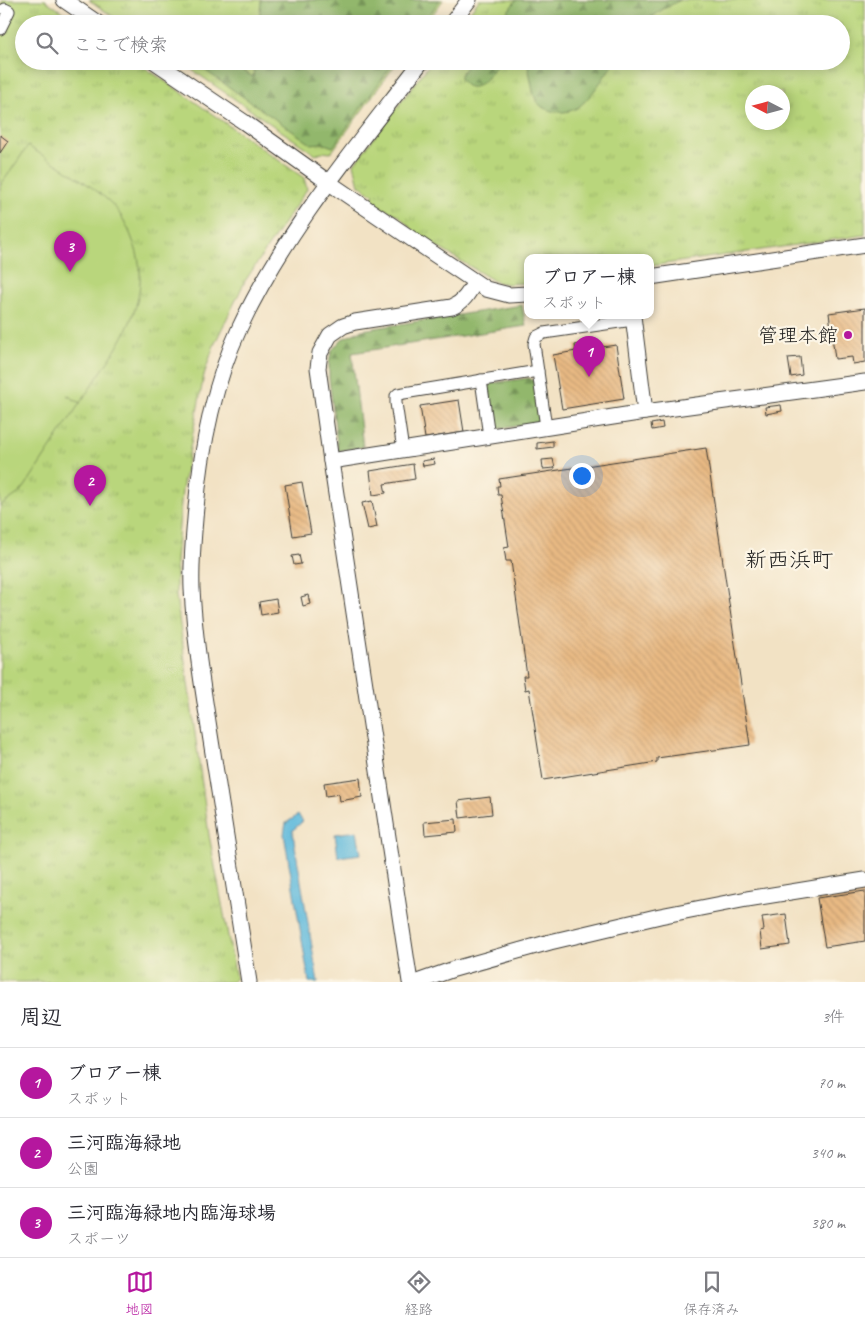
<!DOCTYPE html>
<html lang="ja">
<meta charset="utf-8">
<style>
body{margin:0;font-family:Caveat,"Klee One",sans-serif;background:#f7f7f7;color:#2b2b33}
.compass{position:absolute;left:745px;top:85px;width:45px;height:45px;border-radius:50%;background:#fff;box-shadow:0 2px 12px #0003;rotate:276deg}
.you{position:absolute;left:581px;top:475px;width:18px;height:18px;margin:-12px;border:4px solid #fff;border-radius:50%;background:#1a73e8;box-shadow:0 0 0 8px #1a73e833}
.badge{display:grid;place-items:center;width:32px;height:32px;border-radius:50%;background:#b5179e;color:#fff;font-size:16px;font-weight:700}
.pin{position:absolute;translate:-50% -41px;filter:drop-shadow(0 1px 2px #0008)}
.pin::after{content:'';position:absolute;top:26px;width:18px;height:15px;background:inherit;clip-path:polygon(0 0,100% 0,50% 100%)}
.popup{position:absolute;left:524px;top:254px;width:130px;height:65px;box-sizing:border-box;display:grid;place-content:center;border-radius:10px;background:#fff;filter:drop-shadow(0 1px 4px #0005);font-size:16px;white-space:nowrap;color:#7c7c81}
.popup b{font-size:19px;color:#2b2b33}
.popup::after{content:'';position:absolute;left:50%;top:100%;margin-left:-10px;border:10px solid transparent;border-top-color:#fff}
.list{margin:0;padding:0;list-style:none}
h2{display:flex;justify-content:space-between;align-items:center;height:65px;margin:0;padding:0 20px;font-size:21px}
h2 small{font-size:16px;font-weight:400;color:#7c7c81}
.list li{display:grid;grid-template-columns:32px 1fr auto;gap:15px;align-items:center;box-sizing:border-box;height:70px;padding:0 20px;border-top:1px solid #e1e1e2}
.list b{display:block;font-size:19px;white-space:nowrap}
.list p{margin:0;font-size:16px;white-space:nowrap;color:#7c7c81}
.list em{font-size:16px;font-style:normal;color:#7c7c81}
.icon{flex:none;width:28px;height:28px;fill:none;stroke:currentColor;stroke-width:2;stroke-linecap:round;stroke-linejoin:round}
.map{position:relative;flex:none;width:865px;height:982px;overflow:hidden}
.search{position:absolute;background:#fff;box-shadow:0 2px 12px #0003;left:15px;right:15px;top:15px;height:55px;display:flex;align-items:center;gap:12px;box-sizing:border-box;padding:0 18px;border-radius:28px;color:#7c7c81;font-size:19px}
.sheet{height:275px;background:#fff}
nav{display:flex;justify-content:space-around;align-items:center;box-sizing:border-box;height:70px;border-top:1px solid #e1e1e2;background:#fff;font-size:14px;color:#7c7c81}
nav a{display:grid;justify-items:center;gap:2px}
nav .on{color:#b5179e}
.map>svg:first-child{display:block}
.grass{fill:url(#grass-tufts);stroke:#6a794c;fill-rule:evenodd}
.forest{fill:url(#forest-firs);stroke:#576a44}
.garden{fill:#b9d67c;stroke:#6a794c}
.water{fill:#5eb9dc;stroke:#3d6a7c}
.building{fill:url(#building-back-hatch)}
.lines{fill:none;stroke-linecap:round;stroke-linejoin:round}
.street-casing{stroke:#3c3a35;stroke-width:13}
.secondary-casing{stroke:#3c3a35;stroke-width:17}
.street{stroke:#fff;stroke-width:11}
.secondary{stroke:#fff;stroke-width:15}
.poi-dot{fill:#b5179e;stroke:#fcf5e5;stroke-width:2}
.labels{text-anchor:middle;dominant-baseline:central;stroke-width:4.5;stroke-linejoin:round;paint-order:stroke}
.poi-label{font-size:20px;fill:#1c1c1c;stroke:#fcf5e5;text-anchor:end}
.quarter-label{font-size:22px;fill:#1c1c1c;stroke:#fcf5e5}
</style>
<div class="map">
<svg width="865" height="982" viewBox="0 0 865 982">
<defs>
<pattern id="grass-tufts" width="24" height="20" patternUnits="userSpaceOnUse" patternTransform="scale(1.25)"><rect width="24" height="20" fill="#b9d67c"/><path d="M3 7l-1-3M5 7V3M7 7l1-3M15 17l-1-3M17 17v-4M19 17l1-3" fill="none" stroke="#9eb76b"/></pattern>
<pattern id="forest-firs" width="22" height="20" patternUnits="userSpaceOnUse" patternTransform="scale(1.25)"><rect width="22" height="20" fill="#92b76c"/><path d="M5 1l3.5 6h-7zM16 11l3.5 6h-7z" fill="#769458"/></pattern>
<pattern id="building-back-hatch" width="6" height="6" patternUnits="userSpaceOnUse" patternTransform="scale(1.25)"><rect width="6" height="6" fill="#e8b983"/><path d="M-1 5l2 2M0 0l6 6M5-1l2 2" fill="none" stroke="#c69e71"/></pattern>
</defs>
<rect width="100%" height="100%" fill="#fcf5e5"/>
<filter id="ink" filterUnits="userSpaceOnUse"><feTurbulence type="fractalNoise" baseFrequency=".02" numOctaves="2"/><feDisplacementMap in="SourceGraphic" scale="10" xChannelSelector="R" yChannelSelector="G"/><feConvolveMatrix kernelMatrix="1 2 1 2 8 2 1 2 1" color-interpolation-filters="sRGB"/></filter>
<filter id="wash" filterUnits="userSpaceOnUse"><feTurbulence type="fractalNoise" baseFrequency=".0096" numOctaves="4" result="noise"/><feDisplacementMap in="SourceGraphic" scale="20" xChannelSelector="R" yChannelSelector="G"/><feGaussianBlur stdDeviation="1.12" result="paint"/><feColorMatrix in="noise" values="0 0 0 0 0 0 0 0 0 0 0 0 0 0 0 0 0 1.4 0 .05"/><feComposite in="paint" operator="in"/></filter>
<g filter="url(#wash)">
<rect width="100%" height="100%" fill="#f2e2c4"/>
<g class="grass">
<path d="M3 0H45L80 24H24V61H135L185 95 304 178 307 189 245 281 214 345 204 375 182 490 176 561V596L209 835 236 978 232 982H0V7Z"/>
<path d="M89 0H443L426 24H124Z"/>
<path d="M479 0H865V235L650 266V258H528V283L508 284 496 282 419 236 398 215 369 202 374 195 359 185 354 164 432 61H841V24H461ZM752 92H782V122H752Z"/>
<path d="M179 61H398L331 153 321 152 316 155Z"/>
</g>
<g class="forest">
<path d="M261 0H440L423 24H259Z"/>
<path d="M516 0H680L660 11 644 24H499Z"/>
<path d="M198 61H227L253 77 255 61H395L333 147 322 143 311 144 203 69 199 65Z"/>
<path d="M470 61H500C490 73 475 101 460 79V75Z"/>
<path d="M528 61H615C606 74 588 103 575 109 563 115 542 112 536 100 533 94 532 86 531 81 530 74 528 68 528 61Z"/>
<path d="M522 305 526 326 352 353 363 447 338 451 329 378V365L330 357 332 350 342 339 362 330Z"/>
<path d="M529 378 536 382 541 418 536 423 498 429 492 425 486 389 492 383Z"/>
</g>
<path class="garden" d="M28 146C54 163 87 181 110 202 121 213 128 227 133 241 158 303 112 354 80 403L67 395 80 403 24 488 18 494 0 506V186Z"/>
<g class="water">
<path d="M298 815 303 821 293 830V834L318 982H309L284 834 286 823Z"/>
<path d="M357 831 361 854 338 857 335 834Z"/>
</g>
<g id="blocks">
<g class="building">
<path d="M0 135 8 141 0 153Z"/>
<path d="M865 308V362L853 364 852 357 835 359 829 313Z"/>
<path d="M594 342 595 348 616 345 624 399 562 409 553 355 576 351 575 345Z"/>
<path d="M800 357 802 375 791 377 788 358Z"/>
<path d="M459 400 464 432 425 438 420 406Z"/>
<path d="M781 405 782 411 766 414 765 407Z"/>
<path d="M662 422 663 428 652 430 651 424Z"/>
<path d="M553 441V447L537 449V443Z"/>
<path d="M706 448 750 745 657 758V762L543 780 529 689 525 690 523 676H527L511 561H506L504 548 509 547 501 495H498L497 486H500L499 479Z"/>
<path d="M434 459 435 464 423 466 422 461Z"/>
<path d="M553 459 555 468 543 469 542 460Z"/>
<path d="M413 464 415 479 384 484 386 493 373 495 370 471Z"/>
<path d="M302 482 311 533 293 536 285 485Z"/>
<path d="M372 501 377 527 368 529 362 503Z"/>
<path d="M299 555 301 564 294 565 292 556Z"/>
<path d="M308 595 310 604 303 606 301 597Z"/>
<path d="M276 599 278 612 261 615 259 602Z"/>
<path d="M360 778 362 797 340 801 339 794 326 796 324 783Z"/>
<path d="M490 797 492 814 460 818 458 801Z"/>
<path d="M456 819 457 832 425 835 424 822Z"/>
<path d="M865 891V941L825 947 817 898Z"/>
<path d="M786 914 790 945 762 949 760 931 764 930 762 917Z"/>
</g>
</g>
</g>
<g filter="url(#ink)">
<use href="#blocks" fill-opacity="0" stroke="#3c3a35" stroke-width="1"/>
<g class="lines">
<g class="street-casing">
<g id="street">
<path d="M0 29 9 11 5 9"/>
<path d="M481 380 489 436"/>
<path d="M546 427 534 344 536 337 544 333 633 320"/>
<path d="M403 450 396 403V396L398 394 538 371"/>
</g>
</g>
<g class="secondary-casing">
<g id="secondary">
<path d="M64 0 99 24"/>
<path d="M451 24 469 0"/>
<path d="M154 61 244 122 328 182 428 250 486 289 509 295 528 294"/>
<path d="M650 277 865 245"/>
<path d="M633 316 645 412"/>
<path d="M331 461 645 412 865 382"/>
<path d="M249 982C238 910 227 838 215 766 206 707 195 648 192 589 191 566 193 542 195 519 200 454 212 387 240 327 286 229 356 147 422 61"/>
<path d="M410 982 331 461 318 368 320 353 330 335 343 326 355 322 452 307C464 302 469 292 475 282"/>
<path d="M417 982 454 969 550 942 660 916 747 899 865 880"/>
</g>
</g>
<use href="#street" class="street"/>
<use href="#secondary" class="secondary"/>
</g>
</g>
<circle class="poi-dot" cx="848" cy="335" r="5"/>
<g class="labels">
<g class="poi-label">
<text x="838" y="335">管理本館</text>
</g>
<g class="quarter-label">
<text x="789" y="560">新西浜町</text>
</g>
</g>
</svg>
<svg class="compass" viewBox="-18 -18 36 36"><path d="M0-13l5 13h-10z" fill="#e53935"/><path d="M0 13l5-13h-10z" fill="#7c7c81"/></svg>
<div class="you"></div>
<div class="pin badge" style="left:589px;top:377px">1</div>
<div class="popup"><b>ブロアー棟</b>スポット</div>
<div class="pin badge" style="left:90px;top:506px">2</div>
<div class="pin badge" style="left:70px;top:272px">3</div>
<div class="search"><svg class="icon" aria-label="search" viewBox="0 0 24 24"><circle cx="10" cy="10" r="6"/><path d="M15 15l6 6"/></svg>ここで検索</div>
</div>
<section class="sheet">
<h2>周辺<small>3件</small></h2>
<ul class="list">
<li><span class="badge">1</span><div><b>ブロアー棟</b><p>スポット</p></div><em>70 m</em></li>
<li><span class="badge">2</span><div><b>三河臨海緑地</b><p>公園</p></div><em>340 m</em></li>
<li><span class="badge">3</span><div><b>三河臨海緑地内臨海球場</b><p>スポーツ</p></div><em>380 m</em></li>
</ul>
</section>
<nav>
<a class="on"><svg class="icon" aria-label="map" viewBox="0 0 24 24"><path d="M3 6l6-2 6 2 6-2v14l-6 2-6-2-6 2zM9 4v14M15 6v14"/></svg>地図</a>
<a><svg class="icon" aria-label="directions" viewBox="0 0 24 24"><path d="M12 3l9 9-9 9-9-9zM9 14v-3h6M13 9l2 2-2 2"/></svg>経路</a>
<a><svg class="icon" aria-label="saved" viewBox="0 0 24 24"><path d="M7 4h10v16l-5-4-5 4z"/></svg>保存済み</a>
</nav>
